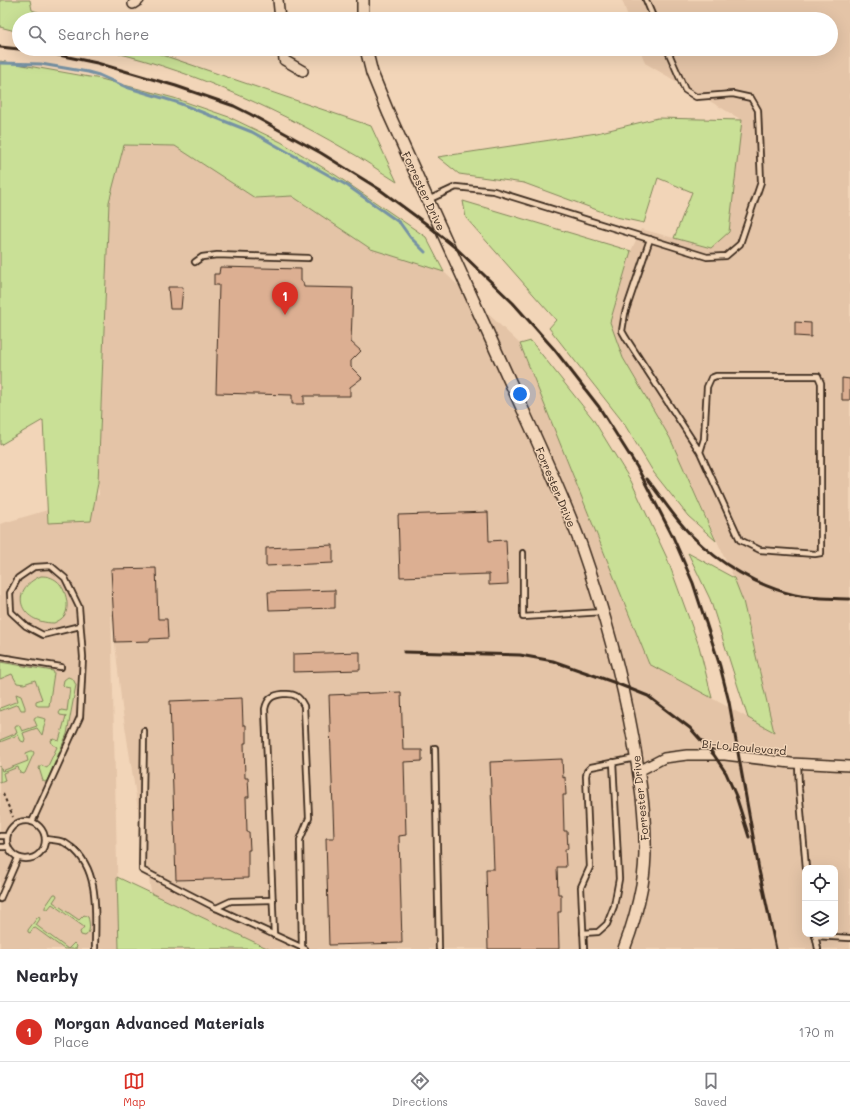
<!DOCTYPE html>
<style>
body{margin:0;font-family:Mali,sans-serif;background:#f7f7f7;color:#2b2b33}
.controls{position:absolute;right:12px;bottom:12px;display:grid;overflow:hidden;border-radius:8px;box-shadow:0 4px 16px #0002}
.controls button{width:36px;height:36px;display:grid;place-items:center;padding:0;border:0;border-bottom:1px solid #e1e1e2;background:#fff;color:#2b2b33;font:20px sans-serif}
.you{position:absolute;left:520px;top:394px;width:14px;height:14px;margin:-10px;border:3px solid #fff;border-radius:50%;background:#1a73e8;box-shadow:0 0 0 6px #1a73e833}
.badge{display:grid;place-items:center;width:26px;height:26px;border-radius:50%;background:#d93025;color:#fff;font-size:13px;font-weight:700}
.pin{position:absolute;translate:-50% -33px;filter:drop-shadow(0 1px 2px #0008)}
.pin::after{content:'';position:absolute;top:21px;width:14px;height:12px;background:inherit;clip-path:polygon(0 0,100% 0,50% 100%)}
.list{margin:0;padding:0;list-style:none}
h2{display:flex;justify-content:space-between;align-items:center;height:52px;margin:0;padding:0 16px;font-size:17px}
h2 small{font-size:13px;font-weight:400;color:#7c7c81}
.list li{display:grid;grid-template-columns:26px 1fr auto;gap:12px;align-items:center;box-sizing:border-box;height:60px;padding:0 16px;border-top:1px solid #e1e1e2}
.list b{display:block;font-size:15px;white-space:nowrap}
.list p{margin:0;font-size:13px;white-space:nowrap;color:#7c7c81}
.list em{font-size:13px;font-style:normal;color:#7c7c81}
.icon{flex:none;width:22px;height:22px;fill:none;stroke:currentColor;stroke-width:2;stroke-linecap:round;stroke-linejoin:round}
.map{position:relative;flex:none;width:850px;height:949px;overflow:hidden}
.search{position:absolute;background:#fff;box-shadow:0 4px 16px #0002;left:12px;right:12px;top:12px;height:44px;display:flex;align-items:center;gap:10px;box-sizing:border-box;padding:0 14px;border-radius:22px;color:#7c7c81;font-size:15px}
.sheet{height:112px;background:#fff}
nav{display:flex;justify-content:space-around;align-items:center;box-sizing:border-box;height:56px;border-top:1px solid #e1e1e2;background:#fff;font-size:11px;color:#7c7c81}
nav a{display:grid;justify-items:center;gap:2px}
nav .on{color:#d93025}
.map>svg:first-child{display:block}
.built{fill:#e4c4a7;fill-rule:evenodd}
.green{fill:#c9e096;stroke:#82855a}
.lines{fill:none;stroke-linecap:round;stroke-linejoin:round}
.stream{stroke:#7692a4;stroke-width:3}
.building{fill:#dcaf92;stroke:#3b2a1e}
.service-casing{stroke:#3b2a1e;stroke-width:8}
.minor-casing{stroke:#3b2a1e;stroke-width:12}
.tertiary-casing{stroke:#3b2a1e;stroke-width:14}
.path{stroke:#3b2a1e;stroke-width:2;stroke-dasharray:3 3;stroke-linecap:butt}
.service{stroke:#f2d5b8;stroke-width:4.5}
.minor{stroke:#f2d5b8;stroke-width:9}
.tertiary{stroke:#f2d5b8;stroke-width:11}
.rail{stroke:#3b2a1e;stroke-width:3}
.labels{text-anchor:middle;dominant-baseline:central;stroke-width:3;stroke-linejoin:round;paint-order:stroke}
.street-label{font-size:11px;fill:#3b2a1e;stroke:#f2d5b8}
</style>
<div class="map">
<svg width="850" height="949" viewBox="0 0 850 949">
<rect width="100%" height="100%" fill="#f2d5b8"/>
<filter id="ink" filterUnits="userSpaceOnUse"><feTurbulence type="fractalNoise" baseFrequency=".025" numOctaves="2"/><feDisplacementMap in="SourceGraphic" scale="8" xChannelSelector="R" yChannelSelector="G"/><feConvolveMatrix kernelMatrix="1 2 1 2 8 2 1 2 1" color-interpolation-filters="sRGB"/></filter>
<g filter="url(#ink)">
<path class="built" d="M622 0H850V949H160L122 707 111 607 119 949H0V524L99 495 98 483 109 202 124 145 175 146 255 198 292 196 371 249 444 272 520 344 649 664 774 732 743 601 734 578 670 438 623 358 610 322 631 251 641 229 710 248 742 120 645 63 640 49H831V19H629ZM805 868H835V934H805Z"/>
<g class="green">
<path d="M0 0H30L32 10 57 19H19V32L0 27Z"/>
<path d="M99 49H145L371 126 397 182C379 171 362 158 343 148 271 106 181 66 99 49Z"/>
<path d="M0 61 101 79 174 98 229 117 281 142 337 176 426 237 444 272 371 249 292 196 255 198 175 146 124 145 109 202 98 483 91 521 48 523 43 420 0 445Z"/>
<path d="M658 118 742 120 729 232 711 248 674 238 692 192 658 178 644 223 616 217 524 183 459 174 438 157 597 133Z"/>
<path d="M463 201 631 251 610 322 623 358 670 438 716 541 688 516 654 473 623 422 549 328 556 320 466 218Z"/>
<path d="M531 341 593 419 631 481 667 558 699 646 712 698 649 664 520 344Z"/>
<path d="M688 553 734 578 743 601 774 732 748 718 710 599Z"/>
<path d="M41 576C47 576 52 577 57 581 65 587 71 607 64 616 62 619 58 621 54 623 19 623 8 590 41 576Z"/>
<path d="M0 662 53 671 54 673 49 706H38L36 705V701L42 699 35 680 24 684 17 683 12 674 0 679Z"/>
<path d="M68 677 73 679 76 685 67 734 47 781 45 782 43 781 39 768 41 765 47 768 57 747 52 744 51 740 54 739 59 741 66 716 60 715 59 713 61 710 67 711 70 688 65 687 63 685 64 680Z"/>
<path d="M16 694 21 696 25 707V710H21L18 704 0 711V708L18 701Z"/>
<path d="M35 717H38L46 719 42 735 37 728 23 733 25 739 24 742 21 741 18 735 0 742V740L17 733 15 727 16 725H19L22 731 37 726 34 719Z"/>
<path d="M31 751H33L34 753 25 773 23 774 20 773 18 767 3 773 5 781 0 783V766L2 771 28 761 26 753Z"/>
<path d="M117 877 269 949H119Z"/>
<path d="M54 894H56L57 896 53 902 79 920 84 915 88 917C90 923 91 933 85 936L81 935 80 932 84 927 52 904 48 909H45V907Z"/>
<path d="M39 917 40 919 36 925 68 949 74 943 77 946 76 949H64L34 927 30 933 28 932V930L37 918Z"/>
</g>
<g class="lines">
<path class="stream" d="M0 63 41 64 88 72 99 75 126 87 176 102 252 132 348 186 400 223 410 237 425 252"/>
</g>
<g class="building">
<path d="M220 267 301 269V281L303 282 304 287 353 288 351 342 361 351 351 361V367L362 378 350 387V396H304V404H292V395L216 393 219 285H214V274H219Z"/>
<path d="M168 287H183L181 309H170Z"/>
<path d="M795 322 811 323V337L795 336Z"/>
<path d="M842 378 850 379V400H842Z"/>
<path d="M488 512 489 541 506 540 508 584 489 585V574L400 577 398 515Z"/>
<path d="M333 545V563L266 566V548Z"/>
<path d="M156 568 158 619H167L168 638 150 639V641L115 642 111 569Z"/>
<path d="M335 590V608L269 610 268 592Z"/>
<path d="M360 652V670L293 672V654Z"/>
<path d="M401 692 403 750H422V761L404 762 406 835 399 836 402 943 329 945 326 838H334L329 695Z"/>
<path d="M242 698 243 725H246V743H244L245 778H248L249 797H246L247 832H249L250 850H248V878L176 880 170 701Z"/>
<path d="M562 759 563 778 565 777 566 795H563L564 831H567L568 849H565L566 867H557L558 894H561V912H558L559 949H488L486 869H494L490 762Z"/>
</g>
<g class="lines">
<g class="service-casing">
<g id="service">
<path d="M646 0 654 19"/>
<path d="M428 200 456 187 494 191 707 257 726 256 740 244 761 182 758 110 751 98 733 94 696 97 685 90 667 49"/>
<path d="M650 239 625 313 622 331 626 338 700 452 740 540 760 550 815 554 821 553V383L818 376H716L711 378 707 387 704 439 700 452"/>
<path d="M195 262 202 257 217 255 308 258"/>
<path d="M523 553V617L603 612"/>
<path d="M0 657 61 667"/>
<path d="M144 731 142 870 216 908 305 949"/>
<path d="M435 748 439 949"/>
<path d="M798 764 799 789 806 868"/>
<circle cx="26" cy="840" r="19"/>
<path d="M32 822 80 717 83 657 79 607 65 578 51 566 34 567 18 578 10 593 11 612 26 626 43 635 80 626"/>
<path d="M0 836H7"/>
<path d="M45 839C50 840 58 840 63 842 66 843 69 846 71 847 101 870 95 916 95 949"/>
<path d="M0 847H8"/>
<path d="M0 899 18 858"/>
<path d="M216 908 231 901 273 900"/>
<path d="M583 933 598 932 607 924 614 906 619 879 613 762"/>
<path d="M815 934 818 949"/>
<path d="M274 935 265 709C267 699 272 695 283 694 287 694 292 693 296 696 300 698 302 702 304 706L309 818 300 840 302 948"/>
<path d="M815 936 850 938"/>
<path d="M584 949 581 887 590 867 586 776 587 771 591 767 636 758"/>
</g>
</g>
<g class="minor-casing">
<g id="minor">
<path d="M278 0 280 19"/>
<path d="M133 4 139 0"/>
<path d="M283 49 284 60 303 71"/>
<path d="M639 771 664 758 687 755H725L791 763 850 766"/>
</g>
</g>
<g class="tertiary-casing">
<g id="tertiary">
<path d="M363 0V19"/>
<path d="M366 49 372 73 388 112C426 196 464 280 502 364 529 424 558 483 581 545 603 608 621 672 633 738 641 785 650 838 642 885 638 907 632 928 624 949"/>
</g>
</g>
<path class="path" d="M3 794 13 817"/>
<use href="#service" class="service"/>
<use href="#minor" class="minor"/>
<use href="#tertiary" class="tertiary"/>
<g class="rail">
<path d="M0 47 19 49"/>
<path d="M20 49 54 54 97 63 176 86 234 106 250 114 321 153 379 189 425 223 457 249 513 303 554 349 599 407 637 467 673 537 693 583 720 666 729 702 759 870 776 949"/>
<path d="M647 479C662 498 675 519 692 536 720 564 757 586 795 595 813 599 832 598 850 599"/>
<path d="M404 652 520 655 553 661 613 682 648 696 690 728 714 755 726 773 736 796 749 837"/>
</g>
</g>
</g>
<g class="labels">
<g class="street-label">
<text transform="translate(424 191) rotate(65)">Forrester Drive</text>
<text transform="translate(556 487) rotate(67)">Forrester Drive</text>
<text transform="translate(744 747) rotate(5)">Bi-Lo Boulevard</text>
<text transform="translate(640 798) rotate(-96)">Forrester Drive</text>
</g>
</g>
</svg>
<div class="controls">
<button><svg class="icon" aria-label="locate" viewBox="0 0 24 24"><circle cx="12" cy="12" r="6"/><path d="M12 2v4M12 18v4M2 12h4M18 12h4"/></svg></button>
<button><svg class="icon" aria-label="layers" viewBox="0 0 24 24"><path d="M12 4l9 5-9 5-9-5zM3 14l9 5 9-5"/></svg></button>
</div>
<div class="you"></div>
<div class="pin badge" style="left:285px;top:315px">1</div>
<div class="search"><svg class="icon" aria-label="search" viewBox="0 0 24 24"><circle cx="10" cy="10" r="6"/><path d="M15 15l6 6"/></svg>Search here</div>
</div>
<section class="sheet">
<h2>Nearby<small></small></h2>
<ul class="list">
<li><span class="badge">1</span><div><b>Morgan Advanced Materials</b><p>Place</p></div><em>170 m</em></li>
</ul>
</section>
<nav>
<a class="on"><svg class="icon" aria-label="map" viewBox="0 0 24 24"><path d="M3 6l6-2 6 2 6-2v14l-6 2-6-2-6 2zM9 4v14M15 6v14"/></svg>Map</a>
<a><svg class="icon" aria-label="directions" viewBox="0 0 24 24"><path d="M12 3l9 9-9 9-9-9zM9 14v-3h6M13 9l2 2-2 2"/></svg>Directions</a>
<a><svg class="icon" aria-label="saved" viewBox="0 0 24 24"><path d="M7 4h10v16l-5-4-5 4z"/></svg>Saved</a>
</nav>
